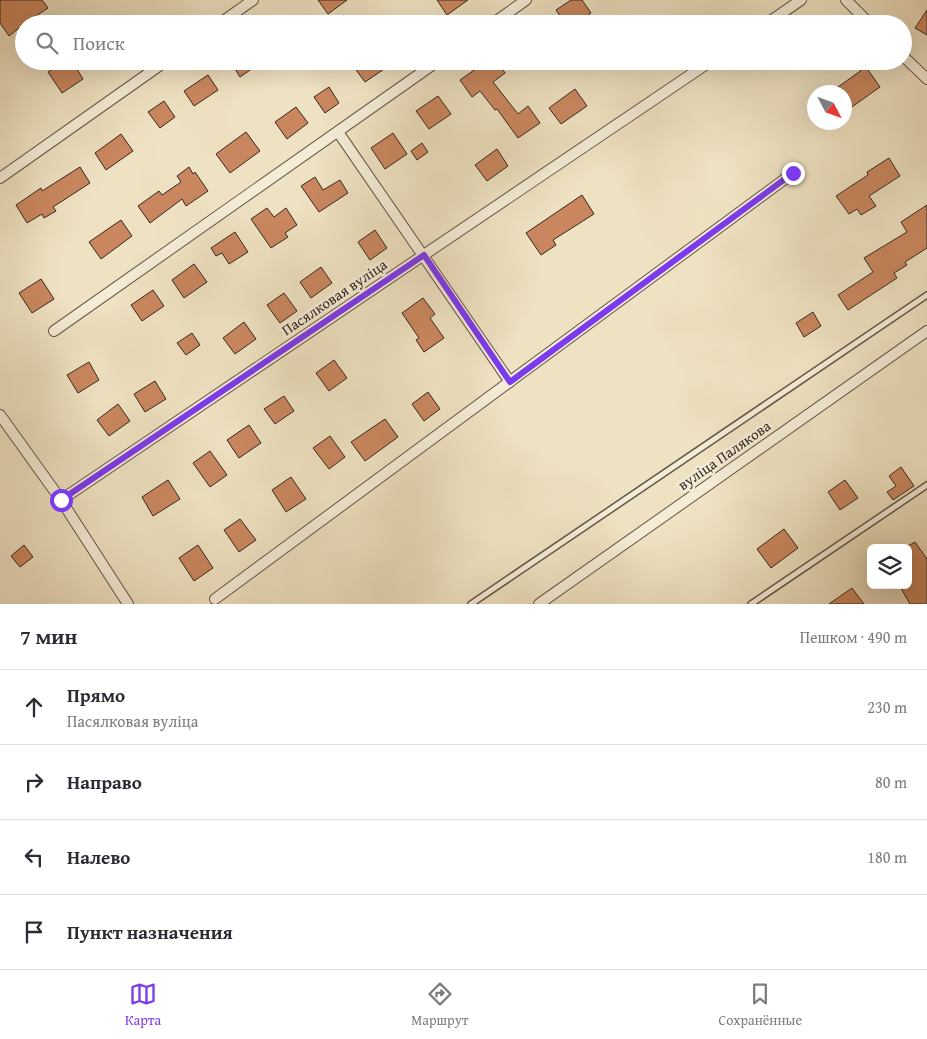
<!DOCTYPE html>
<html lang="ru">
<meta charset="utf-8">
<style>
body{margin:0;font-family:"Gentium Book Plus",serif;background:#f2f2f3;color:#2b2b33}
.controls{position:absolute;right:15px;bottom:15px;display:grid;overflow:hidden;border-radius:8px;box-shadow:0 5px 20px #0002}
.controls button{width:45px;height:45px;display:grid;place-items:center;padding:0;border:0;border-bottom:1px solid #e1e1e2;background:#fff;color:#2b2b33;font:25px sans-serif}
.compass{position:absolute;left:807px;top:85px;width:45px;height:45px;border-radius:50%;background:#fff;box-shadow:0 5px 20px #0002;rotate:131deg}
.stop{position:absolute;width:15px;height:15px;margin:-11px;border:4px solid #7c3aed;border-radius:50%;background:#fff}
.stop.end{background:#7c3aed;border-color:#fff;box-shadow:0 1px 5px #0008}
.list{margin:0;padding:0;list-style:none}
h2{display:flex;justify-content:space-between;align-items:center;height:65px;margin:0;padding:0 20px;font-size:21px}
h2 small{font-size:16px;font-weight:400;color:#7c7c81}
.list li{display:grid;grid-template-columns:32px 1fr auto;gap:15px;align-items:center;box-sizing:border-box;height:75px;padding:0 20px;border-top:1px solid #e1e1e2}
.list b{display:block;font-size:19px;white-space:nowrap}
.list p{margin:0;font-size:16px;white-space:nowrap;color:#7c7c81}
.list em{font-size:16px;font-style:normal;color:#7c7c81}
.icon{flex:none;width:28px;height:28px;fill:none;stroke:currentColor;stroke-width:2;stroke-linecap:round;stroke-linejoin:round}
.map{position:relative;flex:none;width:927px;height:604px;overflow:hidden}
.search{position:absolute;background:#fff;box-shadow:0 5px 20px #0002;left:15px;right:15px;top:15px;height:55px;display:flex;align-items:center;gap:12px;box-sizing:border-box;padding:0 18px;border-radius:28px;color:#7c7c81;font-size:19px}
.sheet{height:365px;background:#fff}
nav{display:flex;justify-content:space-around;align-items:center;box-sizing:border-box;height:70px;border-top:1px solid #e1e1e2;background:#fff;font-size:14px;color:#7c7c81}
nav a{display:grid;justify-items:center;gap:2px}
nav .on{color:#7c3aed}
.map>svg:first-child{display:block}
.building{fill:#ca875f;stroke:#352822}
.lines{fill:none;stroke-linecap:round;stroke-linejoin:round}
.service-casing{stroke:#64564a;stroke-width:8}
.minor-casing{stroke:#64564a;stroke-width:12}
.service{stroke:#f5ecd7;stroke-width:5}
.minor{stroke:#f5ecd7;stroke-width:10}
.route{stroke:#7c3aed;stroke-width:6}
.labels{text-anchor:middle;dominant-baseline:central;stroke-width:5;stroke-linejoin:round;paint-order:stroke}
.street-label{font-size:15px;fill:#352822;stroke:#f5ecd7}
</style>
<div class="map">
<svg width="927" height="604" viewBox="0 0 927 604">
<rect width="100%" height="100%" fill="#efe2c2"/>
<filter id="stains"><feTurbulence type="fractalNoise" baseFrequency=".004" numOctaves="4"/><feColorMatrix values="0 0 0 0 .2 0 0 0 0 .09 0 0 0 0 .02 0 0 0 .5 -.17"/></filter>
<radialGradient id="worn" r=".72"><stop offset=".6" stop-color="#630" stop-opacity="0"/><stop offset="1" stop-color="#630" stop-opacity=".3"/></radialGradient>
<g class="building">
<path d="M0 0H42L48 8 24 24 9 36 0 23Z"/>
<path d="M318 0H347L328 14Z"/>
<path d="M437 0H468L447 15Z"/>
<path d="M571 0H582L591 13 576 24H566L556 10Z"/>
<path d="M927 10V35L915 28Z"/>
<path d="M64 61H72L83 79 62 93 48 72Z"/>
<path d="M230 61H263L240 77Z"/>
<path d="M363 61H396L365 82 354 67Z"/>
<path d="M487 61H497L505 73 493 82 518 114 528 106 540 123 518 138 497 109 495 110 480 91 472 97 460 80Z"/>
<path d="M866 67 880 87 849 109 844 103V92H831Z"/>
<path d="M208 75 218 90 194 106 184 91Z"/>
<path d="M329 87 339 103 325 113 314 97Z"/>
<path d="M575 89 587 106 561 124 549 108Z"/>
<path d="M438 96 451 114 429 129 416 111Z"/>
<path d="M164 101 175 117 160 128 148 112Z"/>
<path d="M296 107 308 123 287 139 275 122Z"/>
<path d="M246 132 260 151 230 173 216 154Z"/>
<path d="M393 133 407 154 385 169 371 148Z"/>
<path d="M121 134 133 151 106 170 95 153Z"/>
<path d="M422 143 428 152 417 160 411 151Z"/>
<path d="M497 149 508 166 487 181 475 165Z"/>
<path d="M889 158 900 176 869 196 876 206 861 215 857 209 849 214 836 196 868 175 867 172Z"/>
<path d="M80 167 90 183 53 207 56 211 44 218 42 214 27 223 16 205 41 188 42 191Z"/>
<path d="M189 167 193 174 195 172 208 191 186 206 182 199 150 223 138 206 159 191 162 195 181 182 177 176Z"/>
<path d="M315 177 323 190 340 180 348 193 319 212 301 186Z"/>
<path d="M582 195 594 214 553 240 556 245 541 255 526 233Z"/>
<path d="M927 205V248L905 262 907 265 894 273 897 278 848 310 838 295 873 272 864 258 907 232 901 222Z"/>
<path d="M267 208 274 217 286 208 297 225 285 233 288 237 271 248 251 219Z"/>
<path d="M121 220 132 236 101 259 89 242Z"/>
<path d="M375 230 387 248 370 260 358 242Z"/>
<path d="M235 232 248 252 229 264 222 253 216 256 211 248Z"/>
<path d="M194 264 207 282 184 298 172 280Z"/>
<path d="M321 267 332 283 311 298 300 282Z"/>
<path d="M41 279 54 299 32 313 19 293Z"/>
<path d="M153 290 164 306 142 321 131 305Z"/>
<path d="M284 293 297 311 280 323 267 305Z"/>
<path d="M423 298 435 314 430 318 444 338 424 352 416 340 419 338 402 313Z"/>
<path d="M813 312 821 326 804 337 796 323Z"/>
<path d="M244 322 256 339 235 354 223 338Z"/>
<path d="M192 333 200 345 186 355 177 343Z"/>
<path d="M334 360 347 378 329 391 316 373Z"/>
<path d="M89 362 99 380 78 393 67 375Z"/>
<path d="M155 381 166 399 145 412 134 394Z"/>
<path d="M428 392 440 409 424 421 412 404Z"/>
<path d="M284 396 294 411 275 424 264 409Z"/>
<path d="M118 404 130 421 109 436 97 420Z"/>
<path d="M385 419 398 437 365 461 351 442Z"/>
<path d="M249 425 261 443 239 458 227 440Z"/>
<path d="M330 436 345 457 329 469 313 448Z"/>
<path d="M210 451 227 475 210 487 193 463Z"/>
<path d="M901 467 914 486 893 500 887 492 896 486 889 476Z"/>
<path d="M291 477 306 499 286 512 272 490Z"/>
<path d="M168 480 180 499 153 516 142 497Z"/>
<path d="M845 480 858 498 840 510 828 492Z"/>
<path d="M240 519 256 540 239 552 224 530Z"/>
<path d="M784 529 798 548 771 568 757 549Z"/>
<path d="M915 542 927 559V604H910L899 585H908V546Z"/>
<path d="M24 545 33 557 20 567 11 556Z"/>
<path d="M198 545 213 568 194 581 179 558Z"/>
<path d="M852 588 864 604H829Z"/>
</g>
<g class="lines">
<g class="service-casing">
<g id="service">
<path d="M471 604 927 295"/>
<path d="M751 604 927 485"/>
</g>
</g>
<g class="minor-casing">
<g id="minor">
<path d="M846 0 870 24"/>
<path d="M219 24 253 0"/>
<path d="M492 24 526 0"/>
<path d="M766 24 801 0"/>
<path d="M903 56 927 79"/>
<path d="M338 132 510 382"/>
<path d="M0 178 166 61"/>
<path d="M54 331 438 61"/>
<path d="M0 415 61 500 711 61"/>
<path d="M61 500 128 604"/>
<path d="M215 599 793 173"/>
<path d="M539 604 927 331"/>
</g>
</g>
<use href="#service" class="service"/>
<use href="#minor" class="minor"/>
</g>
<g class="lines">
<path class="route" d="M61 500 424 255 510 382 793 173"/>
</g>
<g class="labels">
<g class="street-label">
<text transform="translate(334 297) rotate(-34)">Пасялковая вуліца</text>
<text transform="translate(724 455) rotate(-35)">вуліца Палякова</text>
</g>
</g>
<rect width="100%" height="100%" filter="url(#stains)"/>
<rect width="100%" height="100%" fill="url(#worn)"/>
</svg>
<div class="controls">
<button><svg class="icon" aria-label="layers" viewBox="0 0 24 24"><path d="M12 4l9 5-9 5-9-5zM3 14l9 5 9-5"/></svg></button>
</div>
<svg class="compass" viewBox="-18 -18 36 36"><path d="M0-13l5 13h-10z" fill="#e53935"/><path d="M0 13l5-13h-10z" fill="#7c7c81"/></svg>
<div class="stop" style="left:61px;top:500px"></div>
<div class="stop end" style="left:793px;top:173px"></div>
<div class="search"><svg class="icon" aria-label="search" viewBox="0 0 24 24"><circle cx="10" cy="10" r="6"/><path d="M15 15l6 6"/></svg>Поиск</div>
</div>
<section class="sheet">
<h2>7 мин<small>Пешком · 490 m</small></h2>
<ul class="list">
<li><svg class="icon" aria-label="ahead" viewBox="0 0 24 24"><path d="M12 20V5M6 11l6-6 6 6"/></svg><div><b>Прямо</b><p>Пасялковая вуліца</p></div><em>230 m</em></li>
<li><svg class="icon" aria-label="right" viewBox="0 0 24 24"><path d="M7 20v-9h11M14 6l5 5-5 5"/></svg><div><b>Направо</b></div><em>80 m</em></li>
<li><svg class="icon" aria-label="left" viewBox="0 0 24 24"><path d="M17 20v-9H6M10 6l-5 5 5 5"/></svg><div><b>Налево</b></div><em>180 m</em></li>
<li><svg class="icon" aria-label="arrive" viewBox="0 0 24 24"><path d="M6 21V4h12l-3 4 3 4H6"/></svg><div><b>Пункт назначения</b></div></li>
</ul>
</section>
<nav>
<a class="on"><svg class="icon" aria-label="map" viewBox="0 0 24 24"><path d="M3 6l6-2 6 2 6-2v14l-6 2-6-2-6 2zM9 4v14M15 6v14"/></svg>Карта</a>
<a><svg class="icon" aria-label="directions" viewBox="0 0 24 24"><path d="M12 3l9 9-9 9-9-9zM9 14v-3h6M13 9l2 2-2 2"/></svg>Маршрут</a>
<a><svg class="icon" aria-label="saved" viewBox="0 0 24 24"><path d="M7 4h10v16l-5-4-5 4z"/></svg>Сохранённые</a>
</nav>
